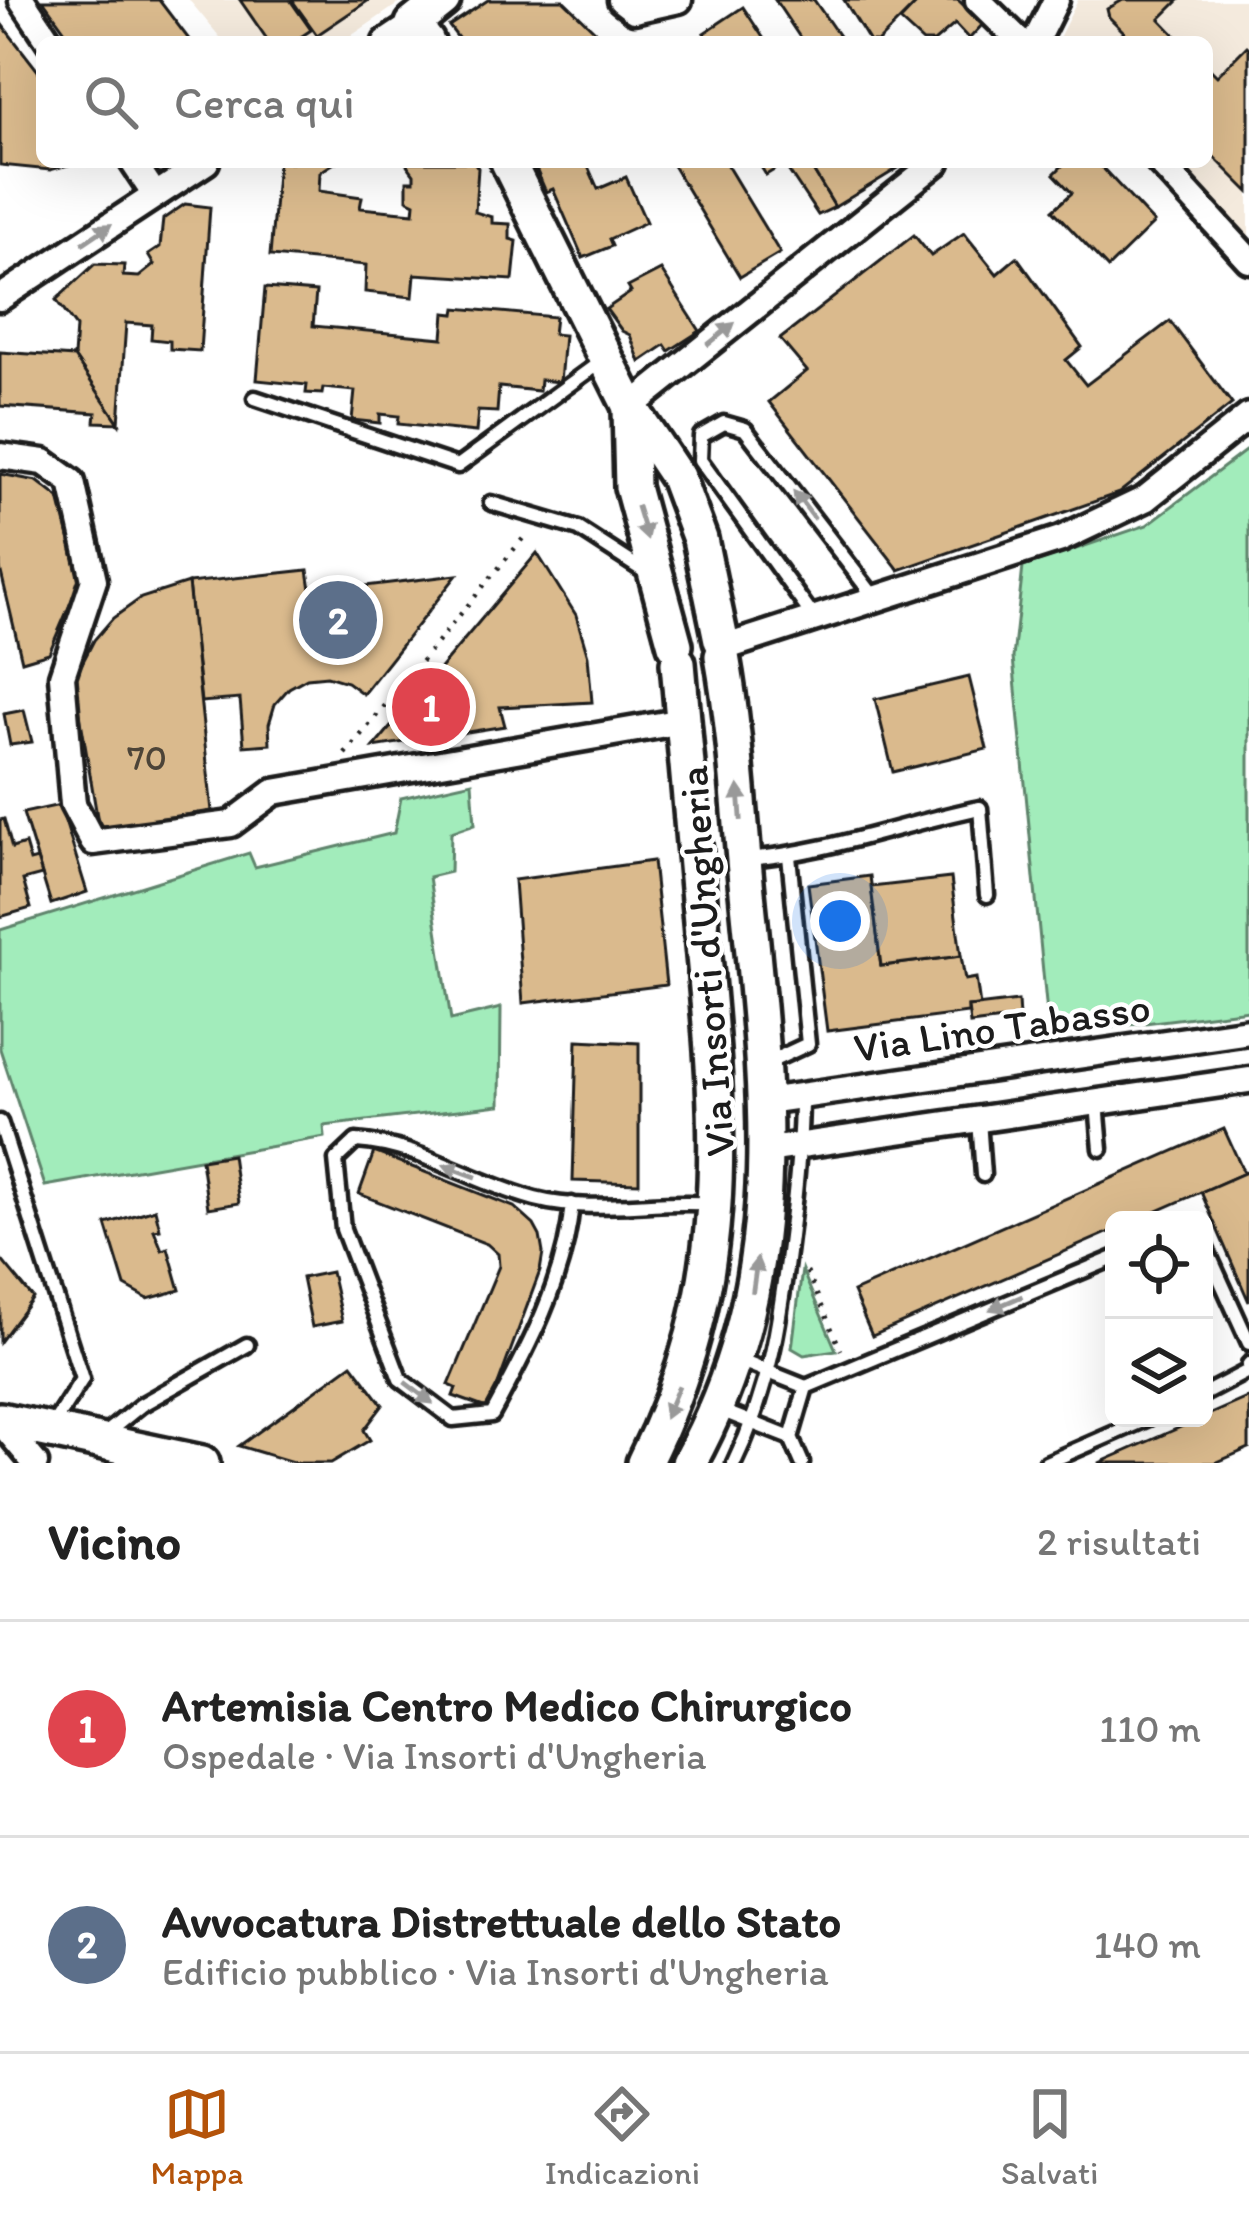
<!DOCTYPE html>
<html lang="it">
<meta charset="utf-8">
<style>
body{margin:0;font-family:Itim,sans-serif;background:#f2f2f2;color:#222}
.controls{position:absolute;right:36px;bottom:36px;display:grid;overflow:hidden;border-radius:18px;box-shadow:0 12px 48px #0002}
.controls button{width:108px;height:108px;display:grid;place-items:center;padding:0;border:0;border-bottom:3px solid #e0e0e0;background:#fff;color:#222;font:60px sans-serif}
.you{position:absolute;left:840px;top:921px;width:42px;height:42px;margin:-30px;border:9px solid #fff;border-radius:50%;background:#1a73e8;box-shadow:0 0 0 18px #1a73e833}
.badge{display:grid;place-items:center;width:78px;height:78px;border-radius:50%;background:#b45309;color:#fff;font-size:39px;font-weight:700}
.pin{position:absolute;translate:-50% -50%;border:6px solid #fff;box-shadow:0 3px 12px #0006}
.list{margin:0;padding:0;list-style:none}
h2{display:flex;justify-content:space-between;align-items:center;height:156px;margin:0;padding:0 48px;font-size:51px}
h2 small{font-size:39px;font-weight:400;color:#767676}
.list li{display:grid;grid-template-columns:78px 1fr auto;gap:36px;align-items:center;box-sizing:border-box;height:216px;padding:0 48px;border-top:3px solid #e0e0e0}
.list b{display:block;font-size:45px;white-space:nowrap}
.list p{margin:0;font-size:39px;white-space:nowrap;color:#767676}
.list em{font-size:39px;font-style:normal;color:#767676}
.icon{flex:none;width:66px;height:66px;fill:none;stroke:currentColor;stroke-width:2;stroke-linecap:round;stroke-linejoin:round}
.map{position:relative;flex:none;width:1249px;height:1463px;overflow:hidden}
.search{position:absolute;background:#fff;box-shadow:0 12px 48px #0002;left:36px;right:36px;top:36px;height:132px;display:flex;align-items:center;gap:30px;box-sizing:border-box;padding:0 42px;border-radius:18px;color:#767676;font-size:45px}
.sheet{height:588px;background:#fff}
nav{display:flex;justify-content:space-around;align-items:center;box-sizing:border-box;height:168px;border-top:3px solid #e0e0e0;background:#fff;font-size:33px;color:#767676}
nav a{display:grid;justify-items:center;gap:6px}
nav .on{color:#b45309}
.map>svg:first-child{display:block}
.built{fill:#f4eadd}
.green{fill:#a2ecbb;stroke:#5f846c;stroke-width:3}
.building{fill:#daba8d;stroke:#1c1c1c;stroke-width:3}
.lines{fill:none;stroke-linecap:round;stroke-linejoin:round}
.service-casing{stroke:#1c1c1c;stroke-width:21}
.minor-casing{stroke:#1c1c1c;stroke-width:33}
.secondary-casing{stroke:#1c1c1c;stroke-width:42}
.path{stroke:#1c1c1c;stroke-width:4.5;stroke-dasharray:3 9;stroke-linecap:butt}
.service{stroke:#fff;stroke-width:12}
.minor{stroke:#fff;stroke-width:24}
.secondary{stroke:#fff;stroke-width:33}
.oneway{fill:#999}
.labels{text-anchor:middle;dominant-baseline:central;stroke-width:9;stroke-linejoin:round;paint-order:stroke}
.number-label{font-size:36px;fill:#4c4438}
.street-label{font-size:42px;fill:#1c1c1c;stroke:#fff}
</style>
<div class="map">
<svg width="1249" height="1463" viewBox="0 0 1249 1463">
<rect width="100%" height="100%" fill="#fff"/>
<filter id="ink" filterUnits="userSpaceOnUse"><feTurbulence type="fractalNoise" baseFrequency=".00833" numOctaves="2"/><feDisplacementMap in="SourceGraphic" scale="24" xChannelSelector="R" yChannelSelector="G"/><feConvolveMatrix kernelMatrix="1 2 1 2 8 2 1 2 1" color-interpolation-filters="sRGB"/></filter>
<g filter="url(#ink)">
<g class="built">
<path d="M189 0H404L342 42H224Z"/>
<path d="M1078 0H1249V237L1171 162H1207V42H1057Z"/>
</g>
<g class="green">
<path d="M1249 448V1010L1049 1035 1013 658 1023 567 1147 525Z"/>
<path d="M472 782 475 824 451 832 450 872 429 877 451 1020 501 1008 500 1105 324 1126 325 1137 45 1186 0 1049V930L249 853 255 867 394 833 401 798Z"/>
<path d="M802 1270 836 1350 804 1355 792 1348Z"/>
</g>
<g class="building">
<path d="M43 0H159L191 42H73Z"/>
<path d="M240 0H290L311 30 293 42H269Z"/>
<path d="M292 0H369L317 35Z"/>
<path d="M488 0H563L596 32 586 42H461L449 26Z"/>
<path d="M775 0H814L843 42H803Z"/>
<path d="M844 0H916L918 2 878 42H870Z"/>
<path d="M916 0H958L983 24 969 39 955 24 934 42H923L900 21 918 2Z"/>
<path d="M1123 0H1179L1160 19 1182 42H1115L1124 32 1109 17 1107 9Z"/>
<path d="M743 7 766 42H710L704 33Z"/>
<path d="M0 22 42 76V162H79L50 170 0 165Z"/>
<path d="M1247 46 1249 48V192L1207 150V66L1217 76Z"/>
<path d="M278 162H336L320 172 319 191 362 197 360 208 414 213 415 203 407 199V181H414V174L405 162H474L478 168 475 212 492 217V223L510 224V239L517 241 513 280 415 274 413 297 365 292 366 265 270 256Z"/>
<path d="M533 162H586L598 189 626 177 646 222 609 239 612 246 583 258 553 189 546 192Z"/>
<path d="M671 162H725L780 253 740 277Z"/>
<path d="M758 162H808L835 207 818 215 784 164 766 175Z"/>
<path d="M808 162H908L835 207Z"/>
<path d="M1066 162H1097L1154 223 1108 268 1053 210 1072 193 1054 174Z"/>
<path d="M185 204 210 207 200 351 170 349V341L151 339 152 325 126 323 119 423 74 357 76 327 56 300 95 264 124 265 123 276 139 277 154 265 148 255 160 247 163 219Z"/>
<path d="M964 233 997 274 1017 257 1082 347 1066 360 1086 385 1170 321 1232 404 1119 493 899 570 769 402 807 371 780 339 914 235 931 256Z"/>
<path d="M661 270 700 331 669 351 665 345 640 362 630 335 622 331 606 309 631 292 628 287Z"/>
<path d="M265 288 316 292 313 326 443 338 445 313 455 314 456 308 555 317 553 334 564 335 560 382 540 380 539 391 499 387 497 412 478 411 476 432 398 424 399 416 380 414V423L352 420 355 391 323 388 322 394 306 393 307 385 257 380Z"/>
<path d="M0 352 74 357 119 423 95 422 96 413 0 406Z"/>
<path d="M0 474 37 481 59 498 80 581 49 653 22 661 0 568Z"/>
<path d="M537 553 576 615 588 656 592 702 500 707 505 726 374 747Z"/>
<path d="M308 570 313 602 332 601V590L457 575 363 694 347 682 327 676 307 678 289 688 275 704 269 724 270 744 244 746 240 699 201 702 188 583Z"/>
<path d="M188 583 212 811 99 828 74 679 94 640 113 618 141 598Z"/>
<path d="M969 677 987 749 893 772 875 699Z"/>
<path d="M24 710 32 742 10 745 4 714Z"/>
<path d="M60 805 87 892 51 904 23 813Z"/>
<path d="M4 819 12 848 25 844 30 861 37 859 42 875 23 880 31 908 0 917V820Z"/>
<path d="M653 861 666 985 523 1003 514 880Z"/>
<path d="M870 876 881 966 961 956 965 980 976 978 980 1006 968 1007V1013L827 1031 808 884Z"/>
<path d="M951 878 961 956 881 966 871 887Z"/>
<path d="M1018 1001 1019 1018 970 1024 968 1007Z"/>
<path d="M577 1040 639 1043V1183L573 1181Z"/>
<path d="M1224 1129 1244 1173 1137 1220H1114V1230L872 1336 853 1292Z"/>
<path d="M374 1152 514 1207 534 1225 540 1236 543 1253 540 1271 489 1409 453 1396 456 1388 449 1385 499 1266 498 1254 487 1244 359 1194Z"/>
<path d="M232 1155 239 1203 208 1208 201 1160Z"/>
<path d="M1249 1171V1302L1201 1192Z"/>
<path d="M155 1209 160 1229 154 1230 162 1250 168 1248 180 1290 148 1299 125 1286 106 1224Z"/>
<path d="M0 1258 33 1298 0 1342Z"/>
<path d="M331 1272 342 1321 312 1327 302 1278Z"/>
<path d="M352 1364 383 1405 364 1430 370 1440 331 1463H296L239 1446Z"/>
<path d="M1249 1397V1448L1215 1463H1099Z"/>
</g>
<g class="lines">
<g class="service-casing">
<g id="service">
<path d="M255 398 458 466 603 360"/>
<path d="M491 503 579 529 650 575"/>
<path d="M814 618 700 460 701 436 724 423 745 429 875 598"/>
<path d="M745 859C824 854 901 824 980 808L987 895"/>
<path d="M765 1064 808 1044 789 856"/>
<path d="M1097 1103 1101 1149"/>
<path d="M979 1120 983 1175"/>
<path d="M0 1122 82 1379 50 1429"/>
<path d="M572 1204C565 1280 528 1349 492 1415L453 1419 400 1379 343 1229 336 1160 356 1141C420 1145 474 1183 535 1199 593 1214 655 1199 713 1204"/>
<path d="M1204 1244 1249 1343"/>
<path d="M736 1359 806 1387"/>
<path d="M1204 1394 1248 1371 1249 1364"/>
<path d="M720 1410 791 1438"/>
<path d="M104 1435 141 1405 247 1345"/>
<path d="M734 1463C771 1387 780 1319 790 1237 796 1189 801 1144 801 1096"/>
<path d="M802 1463 791 1438 806 1387 1114 1258"/>
<path d="M1046 1463 1149 1418"/>
</g>
</g>
<g class="minor-casing">
<g id="minor">
<path d="M22 0 50 42"/>
<path d="M621 0 634 10 679 0"/>
<path d="M978 0 1021 42"/>
<path d="M386 42 413 24"/>
<path d="M1035 42 1056 0"/>
<path d="M133 162 155 195"/>
<path d="M1159 162 1249 260"/>
<path d="M0 298 206 162"/>
<path d="M630 407 937 162"/>
<path d="M0 456 44 462 72 482 94 580 62 676 73 804 93 842 231 824 274 792 683 721"/>
<path d="M723 648 1061 539 1145 499 1249 416"/>
<path d="M766 1101 1249 1031"/>
<path d="M768 1150 1249 1080"/>
<path d="M0 1421 35 1463"/>
</g>
</g>
<g class="secondary-casing">
<g id="secondary">
<path d="M427 42 413 24 443 0"/>
<path d="M508 162 630 407 677 477 700 539 721 640"/>
<path d="M630 409 632 487 675 645"/>
<path d="M0 1420 202 1463"/>
<path d="M644 1463C733 1286 721 1135 703 945 695 851 686 757 678 663"/>
<path d="M689 1463C792 1275 767 1096 747 892 739 813 736 734 722 656"/>
</g>
</g>
<g class="path">
<path d="M345 754 525 536"/>
<path d="M807 1272 841 1350"/>
</g>
<use href="#service" class="service"/>
<use href="#minor" class="minor"/>
<use href="#secondary" class="secondary"/>
</g>
<defs><path id="oneway-solid" d="M-6-.8H1V-3.2L6.5 0L1 3.2V.8H-6Z" transform="scale(3)"/></defs>
<g class="oneway">
<use href="#oneway-solid" transform="translate(97 234) rotate(-34)"/>
<use href="#oneway-solid" transform="translate(721 334) rotate(-39)"/>
<use href="#oneway-solid" transform="translate(804 505) rotate(-127)"/>
<use href="#oneway-solid" transform="translate(642 523) rotate(73)"/>
<use href="#oneway-solid" transform="translate(740 803) rotate(-94)"/>
<use href="#oneway-solid" transform="translate(460 1171) rotate(-160)"/>
<use href="#oneway-solid" transform="translate(755 1275) rotate(-82)"/>
<use href="#oneway-solid" transform="translate(1006 1303) rotate(157)"/>
<use href="#oneway-solid" transform="translate(419 1393) rotate(37)"/>
<use href="#oneway-solid" transform="translate(672 1402) rotate(113)"/>
</g>
</g>
<g class="labels">
<g class="number-label">
<text x="147" y="757">70</text>
</g>
<g class="street-label">
<text transform="translate(706 961) rotate(-94)">Via Insorti d'Ungheria</text>
<text transform="translate(1002 1027) rotate(-8)">Via Lino Tabasso</text>
</g>
</g>
</svg>
<div class="controls">
<button><svg class="icon" aria-label="locate" viewBox="0 0 24 24"><circle cx="12" cy="12" r="6"/><path d="M12 2v4M12 18v4M2 12h4M18 12h4"/></svg></button>
<button><svg class="icon" aria-label="layers" viewBox="0 0 24 24"><path d="M12 4l9 5-9 5-9-5zM3 14l9 5 9-5"/></svg></button>
</div>
<div class="you"></div>
<div class="pin badge" style="left:431px;top:707px;background:#e0444e">1</div>
<div class="pin badge" style="left:338px;top:620px;background:#5c6f8a">2</div>
<div class="search"><svg class="icon" aria-label="search" viewBox="0 0 24 24"><circle cx="10" cy="10" r="6"/><path d="M15 15l6 6"/></svg>Cerca qui</div>
</div>
<section class="sheet">
<h2>Vicino<small>2 risultati</small></h2>
<ul class="list">
<li><span class="badge" style="background:#e0444e">1</span><div><b>Artemisia Centro Medico Chirurgico</b><p>Ospedale · Via Insorti d'Ungheria</p></div><em>110 m</em></li>
<li><span class="badge" style="background:#5c6f8a">2</span><div><b>Avvocatura Distrettuale dello Stato</b><p>Edificio pubblico · Via Insorti d'Ungheria</p></div><em>140 m</em></li>
</ul>
</section>
<nav>
<a class="on"><svg class="icon" aria-label="map" viewBox="0 0 24 24"><path d="M3 6l6-2 6 2 6-2v14l-6 2-6-2-6 2zM9 4v14M15 6v14"/></svg>Mappa</a>
<a><svg class="icon" aria-label="directions" viewBox="0 0 24 24"><path d="M12 3l9 9-9 9-9-9zM9 14v-3h6M13 9l2 2-2 2"/></svg>Indicazioni</a>
<a><svg class="icon" aria-label="saved" viewBox="0 0 24 24"><path d="M7 4h10v16l-5-4-5 4z"/></svg>Salvati</a>
</nav>
